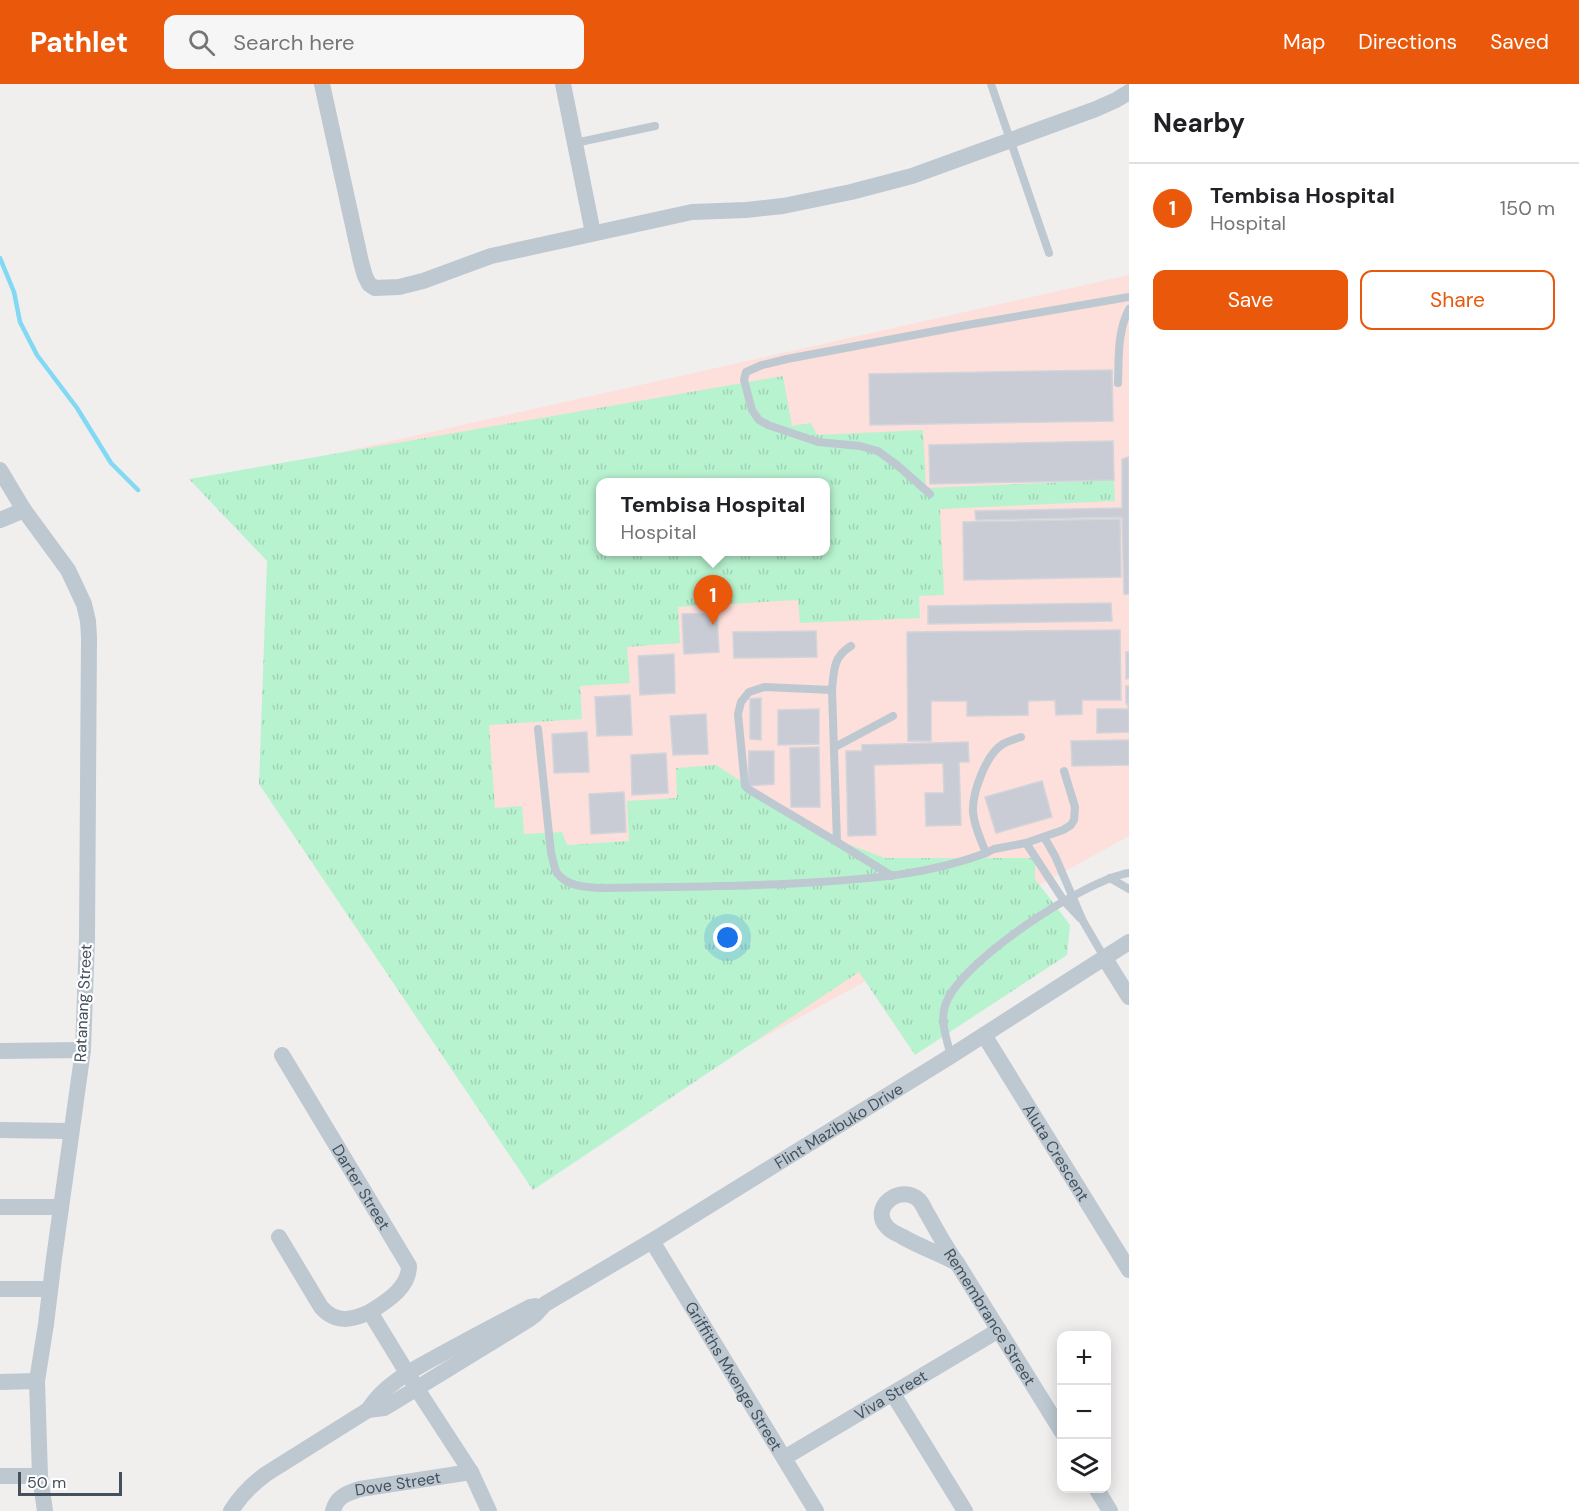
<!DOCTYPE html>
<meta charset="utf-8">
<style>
body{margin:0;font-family:"DM Sans",sans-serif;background:#f6f6f6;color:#202124}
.controls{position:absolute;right:18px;bottom:18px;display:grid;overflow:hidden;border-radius:12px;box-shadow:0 3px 15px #0003}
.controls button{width:54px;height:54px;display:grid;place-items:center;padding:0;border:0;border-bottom:2px solid #e0e0e0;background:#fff;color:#202124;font:30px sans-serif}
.scale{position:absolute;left:18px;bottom:15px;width:104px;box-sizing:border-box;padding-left:6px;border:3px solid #44515d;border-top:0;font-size:16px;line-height:21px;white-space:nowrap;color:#44515d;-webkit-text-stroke:4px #fff;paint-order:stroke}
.you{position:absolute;left:728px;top:854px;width:21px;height:21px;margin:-15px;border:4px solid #fff;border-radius:50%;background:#1a73e8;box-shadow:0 0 0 9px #1a73e833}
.badge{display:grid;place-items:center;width:39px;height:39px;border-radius:50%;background:#ea580c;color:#fff;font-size:20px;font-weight:700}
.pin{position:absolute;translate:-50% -50px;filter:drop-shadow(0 2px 3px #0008)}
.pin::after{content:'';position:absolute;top:32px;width:21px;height:18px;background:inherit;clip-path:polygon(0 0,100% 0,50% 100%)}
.popup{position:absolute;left:596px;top:394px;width:234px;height:78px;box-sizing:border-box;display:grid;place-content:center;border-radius:12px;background:#fff;filter:drop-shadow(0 2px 4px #0005);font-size:20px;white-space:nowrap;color:#757577}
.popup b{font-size:22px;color:#202124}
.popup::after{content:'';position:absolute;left:50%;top:100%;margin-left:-12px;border:12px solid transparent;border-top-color:#fff}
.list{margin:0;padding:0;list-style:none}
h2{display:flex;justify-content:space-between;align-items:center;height:78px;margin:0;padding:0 24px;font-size:26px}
h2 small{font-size:20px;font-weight:400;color:#757577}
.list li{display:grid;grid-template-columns:39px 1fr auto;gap:18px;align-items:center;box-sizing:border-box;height:90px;padding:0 24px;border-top:2px solid #e0e0e0}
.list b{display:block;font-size:22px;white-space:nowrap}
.list p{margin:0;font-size:20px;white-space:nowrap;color:#757577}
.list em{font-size:20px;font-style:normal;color:#757577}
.actions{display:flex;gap:12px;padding:18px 24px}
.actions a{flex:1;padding:14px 0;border:2px solid #ea580c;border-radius:12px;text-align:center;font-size:21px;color:#ea580c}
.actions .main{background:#ea580c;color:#fff}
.icon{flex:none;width:33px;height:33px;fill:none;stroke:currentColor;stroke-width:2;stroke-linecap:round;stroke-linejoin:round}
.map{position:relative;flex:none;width:1129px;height:1427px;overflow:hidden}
header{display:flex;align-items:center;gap:36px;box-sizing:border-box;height:84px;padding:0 30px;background:#ea580c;color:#fff}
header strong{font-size:28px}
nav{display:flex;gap:33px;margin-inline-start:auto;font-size:21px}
.search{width:420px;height:54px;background:#f6f6f6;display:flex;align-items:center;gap:15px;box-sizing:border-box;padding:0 21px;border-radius:12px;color:#757577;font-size:22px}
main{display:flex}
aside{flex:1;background:#fff}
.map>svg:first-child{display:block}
.medical{fill:#fddfdb;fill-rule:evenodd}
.park{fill:url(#park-tufts);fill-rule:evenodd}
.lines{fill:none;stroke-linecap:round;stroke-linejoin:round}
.stream{stroke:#81d9f3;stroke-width:4.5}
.building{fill:#c9ccd4;stroke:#d1d4da;stroke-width:1.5}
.lane{stroke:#bdc8d1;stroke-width:8}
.street{stroke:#bdc8d1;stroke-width:16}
.labels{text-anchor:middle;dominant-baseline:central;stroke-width:4.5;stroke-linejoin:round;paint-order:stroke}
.street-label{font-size:16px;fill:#44515d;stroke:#fff}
</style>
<header>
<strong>Pathlet</strong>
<div class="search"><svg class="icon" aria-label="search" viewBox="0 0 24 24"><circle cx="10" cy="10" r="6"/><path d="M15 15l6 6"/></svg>Search here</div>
<nav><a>Map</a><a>Directions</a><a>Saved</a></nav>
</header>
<main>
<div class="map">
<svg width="1129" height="1427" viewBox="0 0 1129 1427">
<defs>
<pattern id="park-tufts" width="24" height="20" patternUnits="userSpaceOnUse" patternTransform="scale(1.5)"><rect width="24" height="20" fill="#b8f3d0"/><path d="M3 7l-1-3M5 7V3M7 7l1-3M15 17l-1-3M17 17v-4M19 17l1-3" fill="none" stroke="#9fd2b5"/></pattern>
</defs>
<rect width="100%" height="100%" fill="#f1eeee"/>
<path class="medical" d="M1129 191V752L541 1076 294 379ZM600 398H825V468H600Z"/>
<path class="park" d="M783 292 792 342 811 339 817 351 923 346 926 404 1114 396 1115 417 940 425 944 511 919 512 920 534 800 539 798 516 678 523 680 559 627 563 630 599 580 602 582 635 489 641 495 724 522 722 524 750 562 748 567 761 629 757 627 717 677 714 676 684 716 681 824 751 885 774H1035V795L1070 841 1067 871 915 971 859 888 533 1106 259 700 267 477 189 395ZM600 398H825V468H600Z"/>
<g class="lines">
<path class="stream" d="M0 174 14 208 20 238 37 271 77 324 111 379 138 406"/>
</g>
<g class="building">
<path d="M1112 286 1113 337 870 341 869 290Z"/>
<path d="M1113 357 1114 396 930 400 929 361Z"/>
<path d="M1129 373V510H1124L1122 433 976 436 975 427 1122 424V375Z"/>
<path d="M1120 435 1121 493 964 496 963 438Z"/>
<path d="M1111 519 1112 537 928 540V522Z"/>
<path d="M717 529 719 568 684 570 682 530Z"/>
<path d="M1120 546 1121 616H1082V630L1056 631 1055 616 1028 617V631L967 632V617H931V657H908L907 548Z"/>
<path d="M816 547 817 573 734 574 733 548Z"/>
<path d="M1126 568H1129V594L1126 595Z"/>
<path d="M674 570 675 609 640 611 638 572Z"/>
<path d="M1126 602H1129V625H1128V619L1126 620Z"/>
<path d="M630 611 632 651 597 652 595 613Z"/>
<path d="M761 614V656L750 655V615Z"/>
<path d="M819 625V660L778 661V626Z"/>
<path d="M1097 625H1129V648L1097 649Z"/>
<path d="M706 630 708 670 673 671 670 632Z"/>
<path d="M587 648 589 688 554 689 552 650Z"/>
<path d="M1129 656V681L1072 682 1071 657Z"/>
<path d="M968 658 969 678H959L961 741 926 742 925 709H944L943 679 874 681 876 751 848 752 846 667H862V661Z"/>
<path d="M819 663 820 723H791L790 664Z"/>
<path d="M749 667H774V700L748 702Z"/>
<path d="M666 669 668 709 632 711 631 671Z"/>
<path d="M1042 697 1052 733 996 749 985 713Z"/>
<path d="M624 708 626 748 591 750 589 710Z"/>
</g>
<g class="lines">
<g class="lane">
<path d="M991 0 1049 169"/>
<path d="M575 59 655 42"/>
<path d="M1118 299C1119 274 1117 248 1129 225"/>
<path d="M930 410 897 381 878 367 860 362 818 358 768 341 759 336 752 326 744 296 746 288 762 281 787 275 967 241 1129 213"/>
<path d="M851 562C833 573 834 586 832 606L837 758 892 792"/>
<path d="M832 606 764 603 749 608 741 618 738 630 745 702 748 705 837 758"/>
<path d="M538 645 551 769C553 775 554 784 557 789 567 802 583 803 598 804 672 803 746 803 819 798 878 794 930 790 986 769"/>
<path d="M1021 653C1015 655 1008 657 1003 660 986 670 972 709 973 728 974 742 981 756 986 769L994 765 1026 759 1063 746 1071 741 1074 736 1075 723 1064 687"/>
<path d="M835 663 893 632"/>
<path d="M1044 753 1055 772 1083 837 1104 873"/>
<path d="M1026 759 1064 817 1080 834"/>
<path d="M1110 794 1129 805"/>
<path d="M951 972C947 956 940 938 945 922 958 878 1085 796 1129 789"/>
</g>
<g class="street">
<path d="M322 0 361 178 365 192 369 200 375 204 399 203 423 197 491 172 692 128 746 126 783 122 851 108 912 92 1096 25 1116 16 1129 8"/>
<path d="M563 0 593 149"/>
<path d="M0 386 24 426 68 486 84 520 88 537 89 553 87 854 83 966 54 1174 46 1240 37 1297 40 1392 45 1427"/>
<path d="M0 436 24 426"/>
<path d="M1104 873 1129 913"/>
<path id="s1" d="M984 951 1129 1186"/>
<path d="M0 967 83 966"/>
<path id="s2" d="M282 971 409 1182C409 1204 387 1217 370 1228L417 1305 471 1388 489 1427"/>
<path d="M0 1046 71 1047"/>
<path d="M0 1123H61"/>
<path d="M279 1153 321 1223C336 1240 352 1236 370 1228"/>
<path id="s3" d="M652 1157 816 1427"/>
<path id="s4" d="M957 1179C939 1169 920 1163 903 1153 898 1150 891 1148 887 1143 869 1123 901 1099 919 1116 923 1120 925 1127 928 1131 937 1147 946 1164 957 1179L1062 1348"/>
<path d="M0 1205H50"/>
<path d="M0 1298 37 1297"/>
<path d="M893 1310 965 1427"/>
<path id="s5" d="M368 1326 384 1324 396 1317 528 1236 536 1230 545 1220 652 1157 951 972 1129 858"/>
<path id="s6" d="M784 1374 999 1246"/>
<path d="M0 1392H40"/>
<path d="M1096 1404 1110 1427"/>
<path d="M231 1427C241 1411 251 1401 266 1390L368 1326C386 1297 420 1282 449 1266 476 1251 503 1237 530 1223L535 1222"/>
<path id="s7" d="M333 1427C336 1413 347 1409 360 1405L471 1388"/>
</g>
</g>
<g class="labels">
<g class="street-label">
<text transform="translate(83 919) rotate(-87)">Ratanang Street</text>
<text stroke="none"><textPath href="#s5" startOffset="552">Flint Mazibuko Drive</textPath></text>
<text stroke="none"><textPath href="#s1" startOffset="138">Aluta Crescent</textPath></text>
<text stroke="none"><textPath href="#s2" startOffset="154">Darter Street</textPath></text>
<text stroke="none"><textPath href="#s4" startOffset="279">Remembrance Street</textPath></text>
<text stroke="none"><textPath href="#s3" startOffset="158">Griffiths Mxenge Street</textPath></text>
<text stroke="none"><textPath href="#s6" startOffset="124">Viva Street</textPath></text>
<text stroke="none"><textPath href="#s7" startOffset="75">Dove Street</textPath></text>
</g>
</g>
</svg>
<div class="controls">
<button>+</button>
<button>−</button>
<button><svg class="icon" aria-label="layers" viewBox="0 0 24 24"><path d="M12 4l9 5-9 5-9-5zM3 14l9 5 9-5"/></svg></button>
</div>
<div class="scale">50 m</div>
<div class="you"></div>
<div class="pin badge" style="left:713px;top:541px">1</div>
<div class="popup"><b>Tembisa Hospital</b>Hospital</div>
</div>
<aside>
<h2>Nearby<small></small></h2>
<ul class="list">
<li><span class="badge">1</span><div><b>Tembisa Hospital</b><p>Hospital</p></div><em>150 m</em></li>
</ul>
<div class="actions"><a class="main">Save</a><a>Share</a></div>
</aside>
</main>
